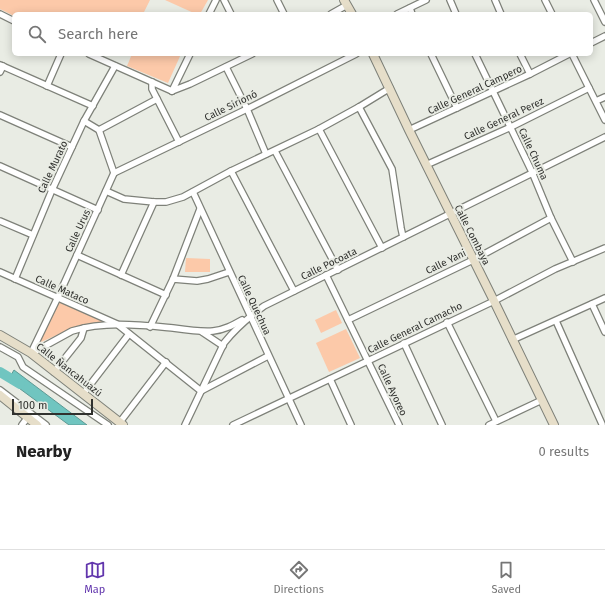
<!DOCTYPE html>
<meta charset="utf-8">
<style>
body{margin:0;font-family:"Fira Sans",sans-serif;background:#f2f2f2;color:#222}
.scale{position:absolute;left:12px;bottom:10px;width:81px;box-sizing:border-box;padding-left:4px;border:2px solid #30312e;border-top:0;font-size:11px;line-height:14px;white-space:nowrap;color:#30312e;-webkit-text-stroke:3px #e9ece4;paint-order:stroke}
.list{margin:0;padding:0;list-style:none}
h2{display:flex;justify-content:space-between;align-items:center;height:52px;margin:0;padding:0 16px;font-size:17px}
h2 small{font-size:13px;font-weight:400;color:#767676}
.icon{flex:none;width:22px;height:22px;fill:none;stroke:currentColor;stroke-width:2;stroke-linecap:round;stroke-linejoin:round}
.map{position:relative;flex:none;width:605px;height:425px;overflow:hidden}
.search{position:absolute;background:#fff;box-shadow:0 2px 10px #0003;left:12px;right:12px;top:12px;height:44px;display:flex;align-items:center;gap:10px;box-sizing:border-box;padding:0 14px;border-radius:6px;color:#767676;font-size:15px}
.sheet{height:124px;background:#fff}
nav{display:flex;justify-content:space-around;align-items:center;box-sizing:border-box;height:56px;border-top:1px solid #e0e0e0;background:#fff;font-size:11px;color:#767676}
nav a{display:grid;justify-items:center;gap:2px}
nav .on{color:#6236ad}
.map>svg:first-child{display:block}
.green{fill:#fcc9a9}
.water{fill:#70c5c0;stroke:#5d9994}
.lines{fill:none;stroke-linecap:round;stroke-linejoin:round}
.river{stroke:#70c5c0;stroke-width:10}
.street-casing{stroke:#7e8179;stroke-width:8}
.secondary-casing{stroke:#7e8179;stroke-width:10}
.street{stroke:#fff;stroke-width:5.5}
.secondary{stroke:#e6dec9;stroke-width:8}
.labels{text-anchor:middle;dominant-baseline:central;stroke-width:4;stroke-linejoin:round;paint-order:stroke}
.street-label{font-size:10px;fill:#30312e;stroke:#e9ece4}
</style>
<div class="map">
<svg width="605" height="425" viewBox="0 0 605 425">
<rect width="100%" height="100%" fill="#e9ece4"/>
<g class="green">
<path d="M0 0H150L143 14H14V16L0 9Z"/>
<path d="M165 0H208L200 14H196Z"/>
<path d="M132 54H181L168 83 127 66Z"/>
<path d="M186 258 210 259V272H185Z"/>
<path d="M59 302 106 322 77 326 39 343Z"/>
<path d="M336 310 342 323 321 333 315 320Z"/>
<path d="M346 329 360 358 329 372 316 343Z"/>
</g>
<path class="water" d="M14 370 87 425H69L8 380Z"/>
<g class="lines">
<path class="river" d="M0 372 20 384"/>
<g class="street-casing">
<g id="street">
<path d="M224 0 231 14"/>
<path d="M277 0 284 14"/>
<path d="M450 0 456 14"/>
<path d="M495 0 501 14"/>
<path d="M545 0 552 14"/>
<path d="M594 0 605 22"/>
<path d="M410 8 412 14"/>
<path d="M0 14 14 21"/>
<path d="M209 14 216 0"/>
<path d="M331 14 347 5"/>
<path d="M397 14 426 0"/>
<path d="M591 43 605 36"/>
<path d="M89 54 172 91"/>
<path d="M431 54 457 108"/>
<path d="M475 54 532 172 551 218 573 262"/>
<path d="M520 54 530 74"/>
<path d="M572 54 605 120"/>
<path d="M0 65 93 106"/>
<path d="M226 67 247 109 266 154"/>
<path d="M0 72 3 66"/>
<path d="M152 82V89L179 142"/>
<path d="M47 86 61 54"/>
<path d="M172 91 190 84 252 54"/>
<path d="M172 91 190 54"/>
<path d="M596 101 605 97"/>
<path d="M359 107 392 169 401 228 403 237"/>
<path d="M0 115 72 147"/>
<path d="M319 129 382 248"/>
<path d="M99 130 157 99"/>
<path d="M409 130 530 74 569 54"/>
<path d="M275 151 338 270"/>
<path d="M426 165 511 127 589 88"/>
<path d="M0 166 98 210"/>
<path d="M231 171 294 291"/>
<path d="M114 173 247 109 356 54"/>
<path d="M106 191 124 199 154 202H166L183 197 231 171 319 129 359 107 390 88"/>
<path d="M193 192 301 425"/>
<path d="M0 221 33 235"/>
<path d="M77 255 166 295"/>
<path d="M0 272 117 324 201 391 268 356"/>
<path d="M121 275 154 202"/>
<path d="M326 275 399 425"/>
<path d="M15 279 52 190 84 121 115 66"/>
<path d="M173 279 197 281 208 279 229 272"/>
<path d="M592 304 605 332"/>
<path d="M348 320 473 260 551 218"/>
<path d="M556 321 602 424"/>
<path d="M447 322 496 421"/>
<path d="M150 327 173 279 200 209"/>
<path d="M202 332 223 346"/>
<path d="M512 340 605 298"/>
<path d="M404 343 442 425"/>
<path d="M0 347 18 357 23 367 108 425"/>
<path d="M31 353 58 297 114 173 99 130 84 121"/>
<path d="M32 353 72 331C105 321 140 325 173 328 187 330 200 332 213 331 224 330 233 325 242 320"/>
<path d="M54 372 81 338 84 328"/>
<path d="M330 379 351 425"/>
<path d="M0 390 46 425"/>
<path d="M83 394 129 334"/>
<path d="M120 422 166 362"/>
<path d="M22 425 28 417"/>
<path d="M185 425 224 343C236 328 249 317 264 306L605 137"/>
<path d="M233 425 494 301 555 269 605 248"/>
<path d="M489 425 542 400"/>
</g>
</g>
<g class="secondary-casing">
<g id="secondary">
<path d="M344 0 352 14"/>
<path d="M373 54 409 130 494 301 554 425"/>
<path d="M0 335 31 353 123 425"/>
<path d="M0 395 37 425"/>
</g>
</g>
<use href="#street" class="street"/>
<use href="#secondary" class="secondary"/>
</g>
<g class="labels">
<g class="street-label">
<text transform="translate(475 90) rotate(-25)">Calle General Campero</text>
<text transform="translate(231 106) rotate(-26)">Calle Sirionó</text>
<text transform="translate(504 119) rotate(-25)">Calle General Perez</text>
<text transform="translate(533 154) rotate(65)">Calle Chuma</text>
<text transform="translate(53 167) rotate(-65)">Calle Murato</text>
<text transform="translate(78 231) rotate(-65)">Calle Urus</text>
<text transform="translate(472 235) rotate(63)">Calle Combaya</text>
<text transform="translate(446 262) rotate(-26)">Calle Yani</text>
<text transform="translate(329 264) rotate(-26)">Calle Pocoata</text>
<text transform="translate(62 290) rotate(24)">Calle Mataco</text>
<text transform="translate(254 305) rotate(65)">Calle Quechua</text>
<text transform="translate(415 328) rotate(-26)">Calle General Camacho</text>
<text transform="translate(69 370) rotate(38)">Calle Ñancahuazú</text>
<text transform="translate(392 390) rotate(65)">Calle Ayoreo</text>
</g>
</g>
</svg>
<div class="scale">100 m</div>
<div class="search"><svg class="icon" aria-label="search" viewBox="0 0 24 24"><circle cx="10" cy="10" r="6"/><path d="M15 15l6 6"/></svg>Search here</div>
</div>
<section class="sheet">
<h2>Nearby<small>0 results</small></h2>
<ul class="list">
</ul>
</section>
<nav>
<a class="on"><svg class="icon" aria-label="map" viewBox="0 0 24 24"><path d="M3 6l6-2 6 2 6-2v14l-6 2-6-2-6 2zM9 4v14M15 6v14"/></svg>Map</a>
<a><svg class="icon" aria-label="directions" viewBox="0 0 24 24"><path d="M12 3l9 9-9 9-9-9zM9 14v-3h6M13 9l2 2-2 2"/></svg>Directions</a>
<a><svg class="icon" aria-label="saved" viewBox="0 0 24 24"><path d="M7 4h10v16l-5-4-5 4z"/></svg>Saved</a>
</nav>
